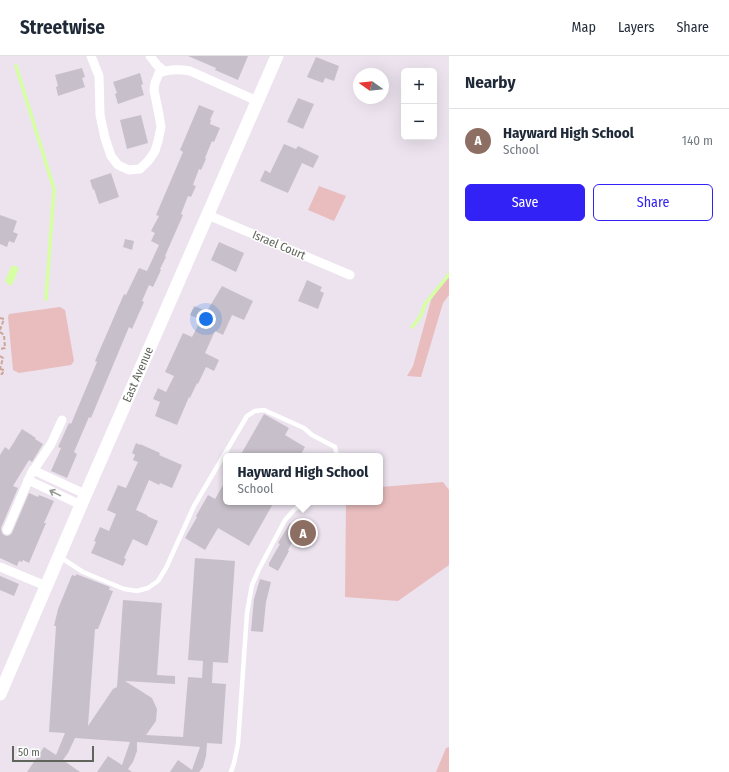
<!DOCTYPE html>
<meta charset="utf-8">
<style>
body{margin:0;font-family:"Fira Sans Condensed",sans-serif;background:#f6f6f7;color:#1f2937}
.controls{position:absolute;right:12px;top:12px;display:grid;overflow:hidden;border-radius:6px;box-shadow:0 4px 16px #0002}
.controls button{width:36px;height:36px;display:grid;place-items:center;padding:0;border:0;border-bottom:1px solid #e0e1e3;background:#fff;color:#1f2937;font:20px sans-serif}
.compass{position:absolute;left:353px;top:12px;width:36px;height:36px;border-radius:50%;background:#fff;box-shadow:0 4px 16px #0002;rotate:285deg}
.scale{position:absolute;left:12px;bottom:10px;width:82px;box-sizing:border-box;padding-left:4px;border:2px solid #5f655b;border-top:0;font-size:11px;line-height:14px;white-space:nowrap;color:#5f655b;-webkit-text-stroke:3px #fff;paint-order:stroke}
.you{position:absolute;left:206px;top:263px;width:14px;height:14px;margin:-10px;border:3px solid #fff;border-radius:50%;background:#1a73e8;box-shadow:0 0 0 6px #1a73e833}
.badge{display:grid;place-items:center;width:26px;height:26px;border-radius:50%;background:#3322f6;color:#fff;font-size:13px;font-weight:700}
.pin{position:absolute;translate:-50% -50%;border:2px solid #fff;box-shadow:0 1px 4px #0006}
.popup{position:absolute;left:223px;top:397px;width:160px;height:52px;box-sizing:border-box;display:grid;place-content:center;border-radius:6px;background:#fff;filter:drop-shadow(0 1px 3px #0005);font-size:13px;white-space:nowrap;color:#747a83}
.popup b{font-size:15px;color:#1f2937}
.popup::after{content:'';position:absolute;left:50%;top:100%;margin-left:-8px;border:8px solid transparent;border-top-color:#fff}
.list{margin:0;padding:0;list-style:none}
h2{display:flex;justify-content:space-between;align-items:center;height:52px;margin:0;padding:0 16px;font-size:17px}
h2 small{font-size:13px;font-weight:400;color:#747a83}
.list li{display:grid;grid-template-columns:26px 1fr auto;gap:12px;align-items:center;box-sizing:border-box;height:64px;padding:0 16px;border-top:1px solid #e0e1e3}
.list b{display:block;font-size:15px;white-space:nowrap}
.list p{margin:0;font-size:13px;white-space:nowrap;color:#747a83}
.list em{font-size:13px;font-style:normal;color:#747a83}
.actions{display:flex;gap:8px;padding:12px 16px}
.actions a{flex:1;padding:9px 0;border:1px solid #3322f6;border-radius:6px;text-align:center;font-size:14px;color:#3322f6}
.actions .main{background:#3322f6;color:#fff}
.map{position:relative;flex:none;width:449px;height:716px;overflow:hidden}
header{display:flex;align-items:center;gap:24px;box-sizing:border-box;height:56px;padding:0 20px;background:#fff;border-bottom:1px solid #e0e1e3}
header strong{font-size:19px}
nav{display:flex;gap:22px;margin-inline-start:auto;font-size:14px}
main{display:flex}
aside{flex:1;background:#fff}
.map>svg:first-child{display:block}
.green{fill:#e9bdbd}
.water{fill:#d6ffa3}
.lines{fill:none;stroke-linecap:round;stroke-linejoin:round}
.stream{stroke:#d6ffa3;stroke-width:3.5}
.building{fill:#c7c0ca}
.path{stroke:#cda697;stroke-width:2;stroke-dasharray:4 2;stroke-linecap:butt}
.lane{stroke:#fff;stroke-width:4.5}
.street{stroke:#fff;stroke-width:9}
.secondary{stroke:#fff;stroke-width:13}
.oneway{stroke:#979b94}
.labels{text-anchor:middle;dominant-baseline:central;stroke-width:3;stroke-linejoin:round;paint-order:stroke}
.street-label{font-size:12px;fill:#5f655b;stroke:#fff}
</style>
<header>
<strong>Streetwise</strong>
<nav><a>Map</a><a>Layers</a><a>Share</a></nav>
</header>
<main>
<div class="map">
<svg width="449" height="716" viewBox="0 0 449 716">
<rect width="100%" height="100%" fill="#ece3ef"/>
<g class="green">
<path d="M319 130 346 140 334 165 308 154Z"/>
<path d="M449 216V239L443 247 421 321 407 320 413 310 431 244Z"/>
<path d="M60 251 65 254 74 305 71 309 19 317 13 314 8 261 9 258Z"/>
<path d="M443 426 449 434V509L398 545 345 541 346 446H380V431Z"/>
<path d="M449 691V716H436L446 692Z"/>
</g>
<path class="water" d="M12 209 19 212 12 229H9L5 225Z"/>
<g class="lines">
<g class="stream">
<path d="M16 10 54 133 46 243"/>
<path d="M412 271 420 261 425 248 447 221 449 218"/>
</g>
</g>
<g class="building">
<path d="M188 0H248L238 24 215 14 216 12Z"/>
<path d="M316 1 339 10 334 25 325 22 323 27 307 21Z"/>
<path d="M82 12 85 21 82 22 85 31 58 40 56 31 58 30 55 19Z"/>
<path d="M140 17 143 28 141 29 144 39 118 48 115 38 117 37 113 26Z"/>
<path d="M298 42 314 48 303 73 287 66Z"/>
<path d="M199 49 214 55 210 64H211L210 68 220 72 214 86 212 85 205 102 206 103 201 114 199 113 193 129 196 130 191 141 188 140 181 158 183 159 165 200 166 201 160 213 161 214 153 231 149 229 142 245 144 246 132 273 129 271 91 362 89 361 74 396 77 398 67 422 51 415 61 392 58 391 69 367 71 368 97 306 95 305 124 238 126 239 139 212 147 215 159 189 151 185 155 177 151 175 159 160 156 159 183 96 180 94Z"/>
<path d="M141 59 148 87 127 93 120 64Z"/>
<path d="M284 88 296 93 298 90 319 100 313 112 302 107 288 137 260 125 265 114 270 117Z"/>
<path d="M111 117 119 141 99 148 94 133 93 134 90 124Z"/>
<path d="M0 159 17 165 13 176 18 178 14 187 9 185 7 191 0 188Z"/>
<path d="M125 183 134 185 132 194 123 191Z"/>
<path d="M219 186 244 197 236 216 211 204Z"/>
<path d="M307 224 322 231 320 235 324 237 318 253 298 245Z"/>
<path d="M222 230 253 245 244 264 232 259 223 279 215 275 205 297 219 304 214 315 206 311 198 328 197 327 190 342 189 341 177 369 155 360 160 346 153 343 158 332 166 336 174 320 165 316 183 277 192 281 201 264 190 259 194 250 207 255Z"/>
<path d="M264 358 289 372 285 379 305 391 300 400H240Z"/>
<path d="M22 373 36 382 35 383 43 388 32 406 29 404 13 430 18 432 1 472 2 477 4 479 7 480 10 479 12 477 29 437 38 441 39 439 54 445 44 467H46L29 507 23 504 22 506 19 505 17 510 0 502V399L5 391 9 394Z"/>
<path d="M136 387 140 389V388L160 397 159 399 182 409 172 432 160 427 159 429 149 424 136 454 147 459V460L158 465 147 490 133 483 124 502 126 503 123 510 91 497 96 486 94 485 100 471 109 475 116 458 107 454 118 429 126 432 138 406 133 404 135 399 132 397Z"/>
<path d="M226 424V446H274L249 490 218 472 205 494 185 482 197 461 196 460 208 439 215 443Z"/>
<path d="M290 467 300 473 288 494 289 495 278 515 269 510V507L280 488 278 487Z"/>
<path d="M195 502 235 505 228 607 213 606 212 627 226 628 222 688 207 687 206 700 203 711 199 716H170L178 704 192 714 200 691 137 686V695L133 706 128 713 132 716H97L108 700 122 709 130 686 75 682 68 697 63 704 80 716H27L44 691 56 699 65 677 49 676 56 570H54L58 553 72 519 76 520V518L110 531 109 534 113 535 98 573H95L88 670 113 633 117 631 123 544 162 547 157 619 175 620V628L125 625 152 642 157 653 156 665 146 679 183 681 188 621 202 622 203 605 188 604Z"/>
<path d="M0 520 19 528 14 540 0 534Z"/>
<path d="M260 523 271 526 266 546 263 576 251 575 254 543Z"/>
</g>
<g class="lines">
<g class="path">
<path d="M0 262 4 263 0 274"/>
<path d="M0 276 4 279 5 292 0 293"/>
<path d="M0 300 3 302 0 313"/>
<path d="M0 313 4 314 2 318H0"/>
</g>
<g class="lane">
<path d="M60 501 83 516 124 533 137 535 148 532 158 525 166 512 194 450 247 360 255 355 264 354 304 372 312 379 335 391 337 400"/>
<path d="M231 716 234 707 238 688 247 557 252 529 259 513 285 464 295 453 306 446"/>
</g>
<g class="street">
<path d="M91 0 99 20 100 59 105 82 111 100 118 109 129 114 140 113 149 104 155 95 158 85 161 71 159 59 154 34 155 27 159 17C169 13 179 13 190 15L257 45"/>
<path d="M150 0 157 9 164 15"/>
<path d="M208 159 350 219"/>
<path d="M33 414 85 438"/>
<path d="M28 424 81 449"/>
<path d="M7 474 31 418 51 388 62 364"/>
<path d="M0 511 46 530"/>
</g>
<path class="secondary" id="s1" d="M0 638 81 449 277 0"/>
</g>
<defs><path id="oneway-shaft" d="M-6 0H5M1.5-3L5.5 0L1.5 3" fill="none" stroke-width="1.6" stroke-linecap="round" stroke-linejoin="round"/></defs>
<use class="oneway" href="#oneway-shaft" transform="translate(55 437) rotate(-154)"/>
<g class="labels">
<g class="street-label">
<text transform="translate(279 189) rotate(23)">Israel Court</text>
<text stroke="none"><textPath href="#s1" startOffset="348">East Avenue</textPath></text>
</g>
</g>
</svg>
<div class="controls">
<button>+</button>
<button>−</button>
</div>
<svg class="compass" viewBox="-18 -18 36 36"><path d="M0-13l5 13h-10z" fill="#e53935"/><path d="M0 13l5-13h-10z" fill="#747a83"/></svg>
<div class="scale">50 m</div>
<div class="you"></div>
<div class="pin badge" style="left:303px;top:477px;background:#8d6e63">A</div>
<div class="popup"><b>Hayward High School</b>School</div>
</div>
<aside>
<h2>Nearby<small></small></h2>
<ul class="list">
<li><span class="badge" style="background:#8d6e63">A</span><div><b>Hayward High School</b><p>School</p></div><em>140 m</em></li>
</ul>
<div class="actions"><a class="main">Save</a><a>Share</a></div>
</aside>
</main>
